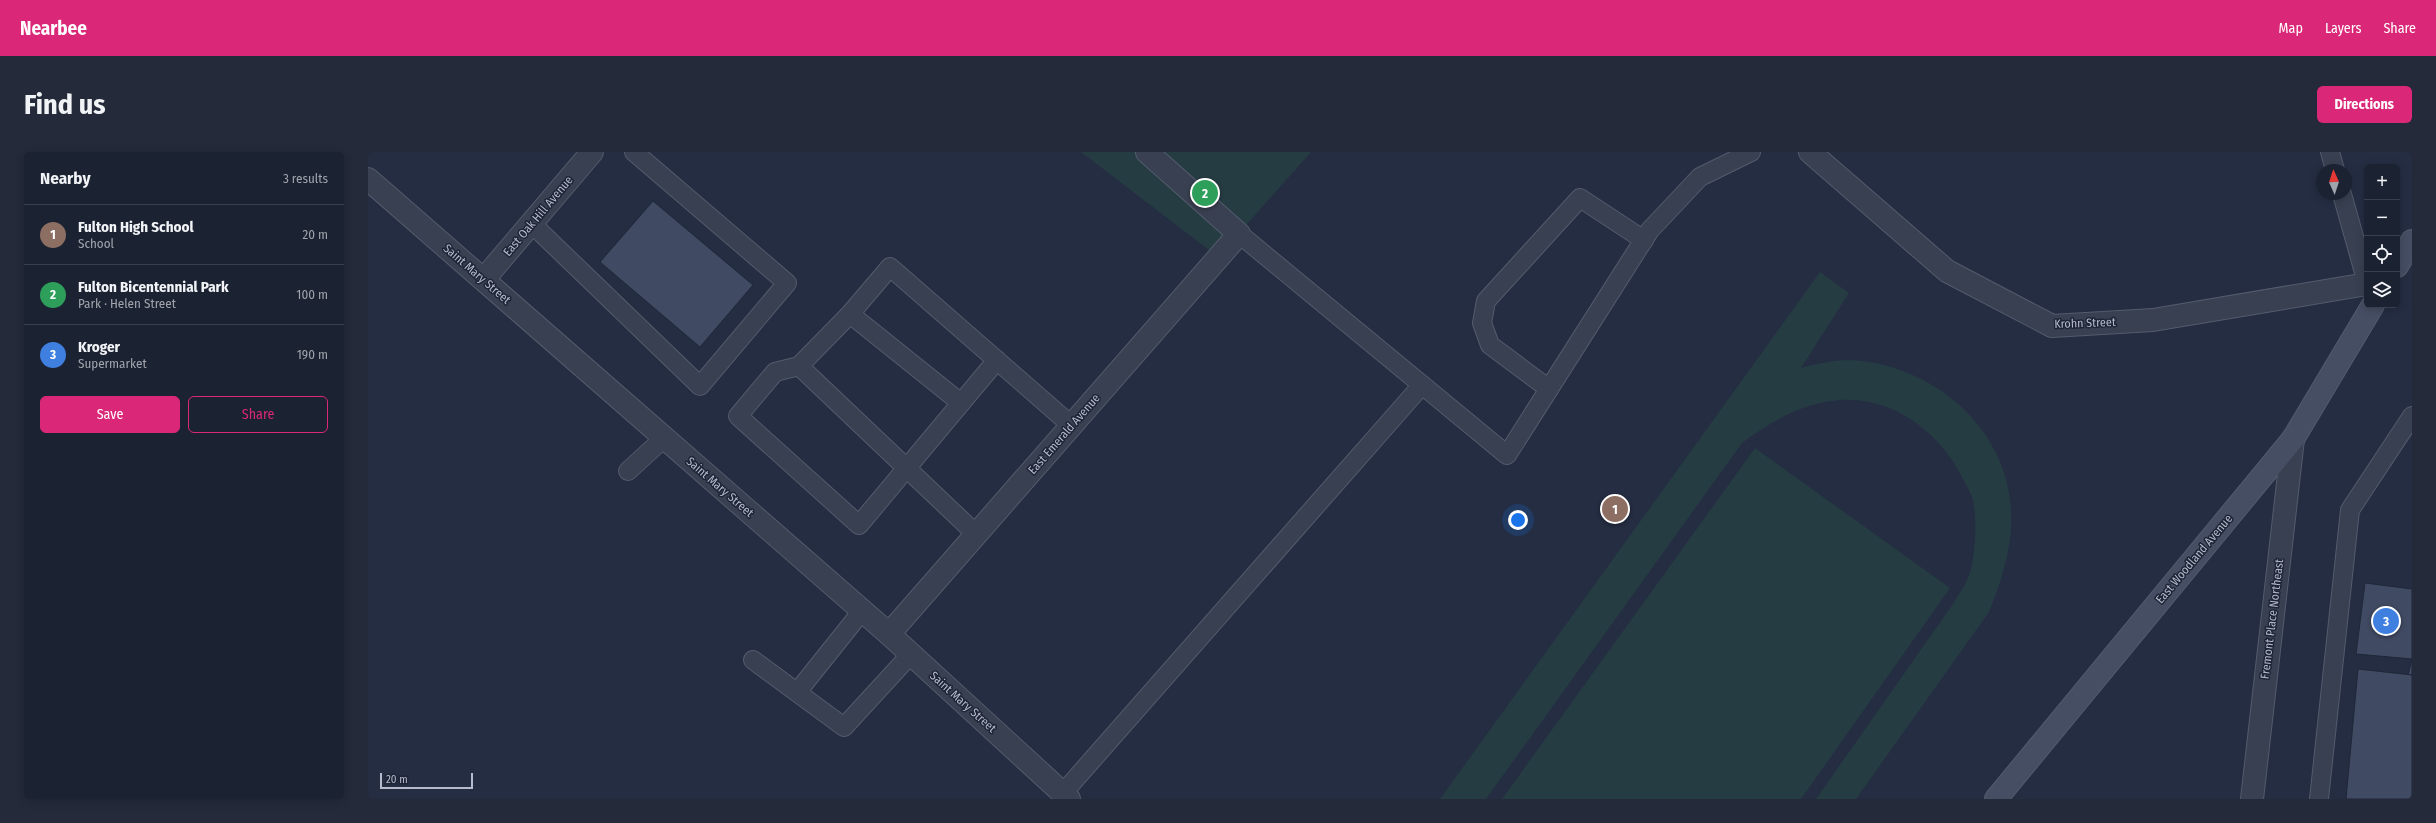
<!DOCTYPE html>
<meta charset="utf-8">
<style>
body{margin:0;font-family:"Fira Sans Condensed",sans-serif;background:#242a3a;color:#f1f3f6}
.controls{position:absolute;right:12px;top:12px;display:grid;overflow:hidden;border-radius:6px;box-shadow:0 2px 10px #0003}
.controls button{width:36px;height:36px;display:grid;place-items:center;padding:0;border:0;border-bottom:1px solid #393f4d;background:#1b2232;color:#f1f3f6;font:20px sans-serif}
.compass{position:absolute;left:1948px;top:12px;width:36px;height:36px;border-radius:50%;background:#1b2232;box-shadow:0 2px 10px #0003;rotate:357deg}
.scale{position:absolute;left:12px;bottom:10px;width:93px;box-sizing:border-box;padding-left:4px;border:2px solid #b5bbcc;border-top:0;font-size:11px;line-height:14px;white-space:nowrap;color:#b5bbcc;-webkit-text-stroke:3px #1d2536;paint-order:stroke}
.you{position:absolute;left:1150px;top:368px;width:14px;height:14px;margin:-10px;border:3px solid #fff;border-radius:50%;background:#1a73e8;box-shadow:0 0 0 6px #1a73e833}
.badge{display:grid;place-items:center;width:26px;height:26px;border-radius:50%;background:#db2777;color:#fff;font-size:13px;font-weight:700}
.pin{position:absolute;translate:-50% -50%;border:2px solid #fff;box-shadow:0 1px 4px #0006}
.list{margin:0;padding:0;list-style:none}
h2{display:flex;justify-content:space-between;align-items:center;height:52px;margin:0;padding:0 16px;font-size:17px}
h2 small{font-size:13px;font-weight:400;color:#a0a4ac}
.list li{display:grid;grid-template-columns:26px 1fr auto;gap:12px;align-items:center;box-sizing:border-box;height:60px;padding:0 16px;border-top:1px solid #393f4d}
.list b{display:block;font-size:15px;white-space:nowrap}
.list p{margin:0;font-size:13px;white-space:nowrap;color:#a0a4ac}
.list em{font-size:13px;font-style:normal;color:#a0a4ac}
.actions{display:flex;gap:8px;padding:12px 16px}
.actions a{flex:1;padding:9px 0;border:1px solid #db2777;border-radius:6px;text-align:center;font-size:14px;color:#db2777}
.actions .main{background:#db2777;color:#fff}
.icon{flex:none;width:22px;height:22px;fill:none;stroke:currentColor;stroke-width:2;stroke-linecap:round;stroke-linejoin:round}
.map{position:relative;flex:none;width:2044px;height:647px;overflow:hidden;border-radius:6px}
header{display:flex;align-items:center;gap:24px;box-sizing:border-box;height:56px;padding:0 20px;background:#db2777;color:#fff}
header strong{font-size:19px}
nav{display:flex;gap:22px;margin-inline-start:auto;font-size:14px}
.intro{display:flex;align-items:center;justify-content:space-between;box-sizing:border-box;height:96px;padding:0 24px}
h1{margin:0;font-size:28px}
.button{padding:10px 18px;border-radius:6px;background:#db2777;color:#fff;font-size:14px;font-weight:700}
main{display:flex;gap:24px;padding:0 24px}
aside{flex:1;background:#1b2232;border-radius:6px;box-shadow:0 2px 10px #0003}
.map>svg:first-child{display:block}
.green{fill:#263c43}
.building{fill:#404a62;stroke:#1f2738}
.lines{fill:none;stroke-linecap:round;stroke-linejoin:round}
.service-casing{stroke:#535b6c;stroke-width:20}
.minor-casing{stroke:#535b6c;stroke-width:24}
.secondary-casing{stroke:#535b6c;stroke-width:24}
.service{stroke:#394051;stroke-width:18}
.minor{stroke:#394051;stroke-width:22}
.secondary{stroke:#464e64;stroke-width:22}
.labels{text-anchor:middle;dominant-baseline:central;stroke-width:3;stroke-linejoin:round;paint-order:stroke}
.street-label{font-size:12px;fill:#b5bbcc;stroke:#1d2536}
</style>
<header>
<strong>Nearbee</strong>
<nav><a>Map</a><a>Layers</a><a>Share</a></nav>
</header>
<div class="intro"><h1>Find us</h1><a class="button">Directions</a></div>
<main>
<aside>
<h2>Nearby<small>3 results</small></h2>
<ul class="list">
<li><span class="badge" style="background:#8d6e63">1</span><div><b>Fulton High School</b><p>School</p></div><em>20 m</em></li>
<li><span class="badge" style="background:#2e9e5b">2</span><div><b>Fulton Bicentennial Park</b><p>Park · Helen Street</p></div><em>100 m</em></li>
<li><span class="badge" style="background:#3f7fe0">3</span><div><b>Kroger</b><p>Supermarket</p></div><em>190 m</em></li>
</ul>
<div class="actions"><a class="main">Save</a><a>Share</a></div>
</aside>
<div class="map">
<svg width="2044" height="647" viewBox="0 0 2044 647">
<rect width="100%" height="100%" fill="#242d42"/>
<g class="green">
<path d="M713 0H943L850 105Z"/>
<path d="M1452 120 1481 141 1433 216C1449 212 1464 208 1481 208 1562 211 1639 274 1643 358 1645 394 1634 427 1621 460L1488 647H1448L1585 452C1590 443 1598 433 1601 423 1608 405 1609 366 1605 348 1603 341 1599 335 1596 329 1574 282 1526 244 1472 248 1434 251 1404 269 1374 291L1118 647H1072Z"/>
<path d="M1387 296 1582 436 1433 647H1134Z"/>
</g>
<g class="building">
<path d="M285 49 385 133 332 195 232 110Z"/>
<path d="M1997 431 2044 437V523H2040L2044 507 1988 502Z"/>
<path d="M1990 517 2044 523V647H1978Z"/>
</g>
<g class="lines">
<g class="service-casing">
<g id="service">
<path d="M1962 0 1967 18"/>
<path d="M1974 42 1999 131"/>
<path d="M164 72 332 234 419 131 266 0"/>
<path d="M864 76 1139 303 1282 78 1332 25 1383 0"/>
<path d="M482 162 593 251"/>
<path d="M629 208 491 373 370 264 407 220 431 214 482 162 522 115 703 273"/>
<path d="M431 214 608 382"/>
<path d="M1181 237 1122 193 1114 171 1118 149 1212 46 1276 88"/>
<path d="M260 319 296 286"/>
<path d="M385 508 476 575 543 502"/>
<path d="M430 539 494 459"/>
<path d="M695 641 1054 233"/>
<path d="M1951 647 1982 358 2044 264"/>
</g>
</g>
<g class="minor-casing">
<g id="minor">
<path d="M1442 0 1579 119 1684 174 1785 168 1999 132"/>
<path d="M0 27 521 482 701 647"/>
<path d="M116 127 224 0"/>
<path d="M521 482 871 82 779 0"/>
<path d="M1884 647 1925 287"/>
</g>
</g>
<g class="secondary-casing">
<g id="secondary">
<path d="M2029 114 2044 89"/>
<path d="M1628 647 1925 287 2005 153"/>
</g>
</g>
<use href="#service" class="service"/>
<use href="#minor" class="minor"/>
<use href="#secondary" class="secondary"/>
</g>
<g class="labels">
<g class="street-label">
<text transform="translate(170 64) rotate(-50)">East Oak Hill Avenue</text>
<text transform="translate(109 122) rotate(41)">Saint Mary Street</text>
<text transform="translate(1717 171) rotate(-2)">Krohn Street</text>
<text transform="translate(696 282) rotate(-49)">East Emerald Avenue</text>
<text transform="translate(352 335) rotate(41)">Saint Mary Street</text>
<text transform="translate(1826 407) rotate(-50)">East Woodland Avenue</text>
<text transform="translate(1904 467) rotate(-83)">Fremont Place Northeast</text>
<text transform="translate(595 550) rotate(42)">Saint Mary Street</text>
</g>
</g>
</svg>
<div class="controls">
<button>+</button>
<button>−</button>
<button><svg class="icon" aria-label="locate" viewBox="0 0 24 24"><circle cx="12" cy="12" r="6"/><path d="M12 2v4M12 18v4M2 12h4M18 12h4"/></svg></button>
<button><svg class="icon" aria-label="layers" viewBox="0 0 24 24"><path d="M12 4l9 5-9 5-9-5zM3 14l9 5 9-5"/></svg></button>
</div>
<svg class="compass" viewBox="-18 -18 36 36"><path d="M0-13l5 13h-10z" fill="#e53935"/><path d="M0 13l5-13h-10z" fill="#a0a4ac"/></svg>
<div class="scale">20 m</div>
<div class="you"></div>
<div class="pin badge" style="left:1247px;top:357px;background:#8d6e63">1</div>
<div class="pin badge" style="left:837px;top:41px;background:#2e9e5b">2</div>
<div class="pin badge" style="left:2018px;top:469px;background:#3f7fe0">3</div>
</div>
</main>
